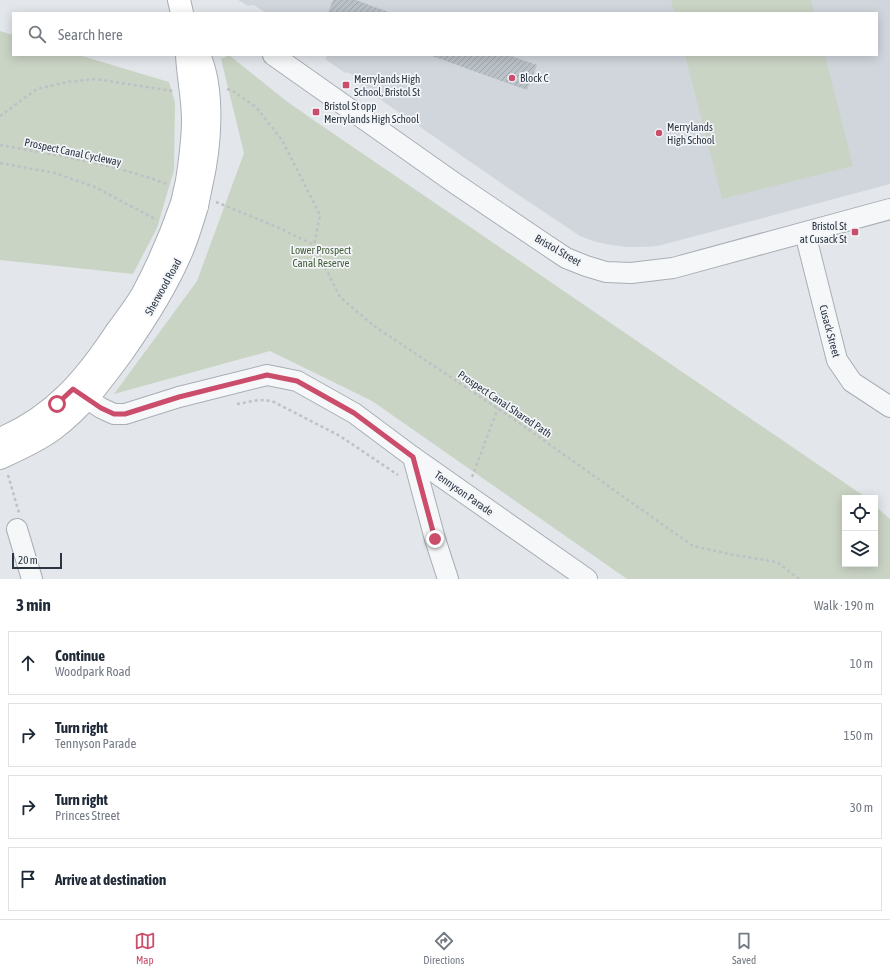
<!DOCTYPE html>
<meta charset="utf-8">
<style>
body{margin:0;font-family:"Asap Condensed",sans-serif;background:#f6f6f7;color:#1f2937}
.controls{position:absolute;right:12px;bottom:12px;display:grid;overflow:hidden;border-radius:0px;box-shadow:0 2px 10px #0003}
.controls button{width:36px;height:36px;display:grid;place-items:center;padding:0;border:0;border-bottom:1px solid #e0e1e3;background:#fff;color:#1f2937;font:20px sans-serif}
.scale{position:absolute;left:12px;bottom:10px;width:50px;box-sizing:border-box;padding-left:4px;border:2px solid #2b3642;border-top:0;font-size:11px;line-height:14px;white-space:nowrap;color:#2b3642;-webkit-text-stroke:3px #f3f5f8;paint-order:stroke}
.stop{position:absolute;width:12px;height:12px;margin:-9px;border:3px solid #ca4e6c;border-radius:50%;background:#fff}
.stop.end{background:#ca4e6c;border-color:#fff;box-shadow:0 1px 4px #0008}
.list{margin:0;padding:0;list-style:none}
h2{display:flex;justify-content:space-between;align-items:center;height:52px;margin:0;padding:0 16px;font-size:17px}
h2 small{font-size:13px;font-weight:400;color:#747a83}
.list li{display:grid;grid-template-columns:26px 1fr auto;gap:12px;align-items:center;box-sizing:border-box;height:64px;margin:0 8px 8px;padding:0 8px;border:1px solid #e0e1e3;border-radius:0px}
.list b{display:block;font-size:15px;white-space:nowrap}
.list p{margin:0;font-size:13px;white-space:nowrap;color:#747a83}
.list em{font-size:13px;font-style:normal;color:#747a83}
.icon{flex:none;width:22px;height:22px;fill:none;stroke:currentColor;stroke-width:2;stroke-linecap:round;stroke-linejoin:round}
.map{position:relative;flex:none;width:890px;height:579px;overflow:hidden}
.search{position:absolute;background:#fff;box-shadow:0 2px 10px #0003;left:12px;right:12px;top:12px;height:44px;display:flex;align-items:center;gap:10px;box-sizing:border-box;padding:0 14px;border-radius:0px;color:#747a83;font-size:15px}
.sheet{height:340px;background:#fff}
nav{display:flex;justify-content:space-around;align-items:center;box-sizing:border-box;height:56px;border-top:1px solid #e0e1e3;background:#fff;font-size:11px;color:#747a83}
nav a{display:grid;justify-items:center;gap:2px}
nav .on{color:#ca4e6c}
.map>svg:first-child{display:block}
.built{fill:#d1d6dd}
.green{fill:#cad4c5}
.building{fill:url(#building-hatch)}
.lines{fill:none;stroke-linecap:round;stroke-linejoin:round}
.street-casing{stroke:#a8aeb5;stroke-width:22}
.secondary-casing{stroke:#a8aeb5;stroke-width:24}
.path{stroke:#bdc1c6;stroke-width:2.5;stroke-dasharray:3 3;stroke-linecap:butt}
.street{stroke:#f6f7f9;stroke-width:20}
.secondary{stroke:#fff;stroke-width:22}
.secondary-bridge-casing{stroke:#a8aeb5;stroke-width:24;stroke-linecap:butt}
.secondary-bridge{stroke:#fff;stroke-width:22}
.route{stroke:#ca4e6c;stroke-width:5}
.poi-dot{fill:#ca4e6c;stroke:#f3f5f8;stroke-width:1.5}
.labels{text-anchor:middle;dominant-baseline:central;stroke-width:3.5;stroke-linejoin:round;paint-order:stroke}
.poi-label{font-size:11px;fill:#2b3642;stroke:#f3f5f8;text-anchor:start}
.street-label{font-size:11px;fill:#2b3642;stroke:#f3f5f8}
.park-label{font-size:11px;fill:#435e39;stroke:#f3f5f8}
</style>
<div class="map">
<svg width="890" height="579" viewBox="0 0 890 579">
<defs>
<pattern id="building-hatch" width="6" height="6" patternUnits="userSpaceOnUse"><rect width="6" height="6" fill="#bac1c7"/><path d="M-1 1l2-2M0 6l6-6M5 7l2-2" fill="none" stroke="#a0a6ac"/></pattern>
</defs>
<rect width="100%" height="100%" fill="#e3e7eb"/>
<path class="built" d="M238 0H890V184L658 246 641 247H625L606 244 593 241 580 236 517 194 355 82 357 78 347 72 345 73 325 59 328 55H877V13H266L254 5 248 6Z"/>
<g class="green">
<path d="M671 0H811L814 13H674Z"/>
<path d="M0 31 13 35V55H79L169 82 175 102 174 170 157 228 133 274 0 260Z"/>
<path d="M229 55 285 100 312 119 864 496 866 498H845V564H875V506L890 519V579H627L372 401 270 351 114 394 197 281 244 153 221 59Z"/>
<path d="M685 55H825L853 166 722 199Z"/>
</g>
<g class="building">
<path d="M333 0H356L391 13H328Z"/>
<path d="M429 55H508L537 65 527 90Z"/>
</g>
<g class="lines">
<g class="street-casing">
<g id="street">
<path d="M273 55 456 184 548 246 566 258 586 266 606 272 631 273 673 268 890 209"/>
<path d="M805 233 837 360 852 382 890 407"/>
<path d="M73 389 101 408 114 414H125L179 397 267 375 297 381 354 413 413 457 587 579"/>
<path d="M413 457 435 539 448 579"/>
<path d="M17 529 32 579"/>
</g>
</g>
<g class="secondary-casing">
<g id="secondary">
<path d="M179 0 182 13"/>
<path d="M199 55C215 91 210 148 201 186"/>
<path d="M187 181C190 161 193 140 193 120 193 98 188 77 187 55"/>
<path d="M0 439C53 417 85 379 116 332 125 320 134 308 142 295 158 265 171 235 182 203"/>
<path d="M0 458C18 450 38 441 54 429 83 407 101 382 123 352 144 322 165 290 180 255 187 240 192 223 197 206"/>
</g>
</g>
<g class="path">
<path d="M227 89 233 91 256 107 282 140 320 215 314 245"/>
<path d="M0 116 37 89 67 82 95 79 173 91"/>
<path d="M0 145C56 155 113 164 167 184"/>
<path d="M0 163 55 173 95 187 157 220"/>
<path d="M216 202 277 227 314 245 340 297 374 326 515 420 693 546 734 555 777 562 799 579"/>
<path d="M237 404 259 400 272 401 340 436 398 475"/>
<path d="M8 475 19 513"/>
<path d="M472 477 498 408"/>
</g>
<use href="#street" class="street"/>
<use href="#secondary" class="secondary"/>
<g class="secondary-bridge-casing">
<g id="secondary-bridge">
<path d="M182 203 187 181"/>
<path d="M197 206 201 186"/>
</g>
</g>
<use href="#secondary-bridge" class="secondary-bridge"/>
</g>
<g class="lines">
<path class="route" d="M57 404 73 389 101 408 114 414H125L179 397 267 375 297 381 354 413 413 457 435 539"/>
</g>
<g class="poi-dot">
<circle cx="512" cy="78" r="4"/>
<rect x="342" y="81" width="8" height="8" rx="2"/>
<rect x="312" y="108" width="8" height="8" rx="2"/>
<circle cx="659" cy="133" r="4"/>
<rect x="851" y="228" width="8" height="8" rx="2"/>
</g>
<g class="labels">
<g class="poi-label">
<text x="520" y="78">Block C</text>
<text x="354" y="79">Merrylands High<tspan x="354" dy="13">School, Bristol St</tspan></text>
<text x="324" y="106">Bristol St opp<tspan x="324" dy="13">Merrylands High School</tspan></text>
<text x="667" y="127">Merrylands<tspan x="667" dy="13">High School</tspan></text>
<text x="847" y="226" text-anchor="end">Bristol St<tspan x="847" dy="13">at Cusack St</tspan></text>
</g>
<g class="street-label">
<text transform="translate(73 152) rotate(12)">Prospect Canal Cycleway</text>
<text transform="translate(558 250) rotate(30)">Bristol Street</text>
<text transform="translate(163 287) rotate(-61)">Sherwood Road</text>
<text transform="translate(830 331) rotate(75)">Cusack Street</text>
<text transform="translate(505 404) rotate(34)">Prospect Canal Shared Path</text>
<text transform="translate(464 493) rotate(35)">Tennyson Parade</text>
</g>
<g class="park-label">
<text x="321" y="250">Lower Prospect<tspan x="321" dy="13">Canal Reserve</tspan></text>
</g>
</g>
</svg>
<div class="controls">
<button><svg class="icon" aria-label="locate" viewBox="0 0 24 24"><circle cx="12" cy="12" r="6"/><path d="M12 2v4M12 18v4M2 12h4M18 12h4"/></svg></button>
<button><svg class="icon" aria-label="layers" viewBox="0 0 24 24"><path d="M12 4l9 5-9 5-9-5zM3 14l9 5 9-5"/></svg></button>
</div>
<div class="scale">20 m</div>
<div class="stop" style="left:57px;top:404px"></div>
<div class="stop end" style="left:435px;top:539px"></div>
<div class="search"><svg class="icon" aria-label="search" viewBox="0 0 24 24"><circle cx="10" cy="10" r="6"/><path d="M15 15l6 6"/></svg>Search here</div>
</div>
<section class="sheet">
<h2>3 min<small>Walk · 190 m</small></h2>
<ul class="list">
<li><svg class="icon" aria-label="ahead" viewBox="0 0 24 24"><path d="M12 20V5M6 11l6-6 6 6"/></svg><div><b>Continue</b><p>Woodpark Road</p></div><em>10 m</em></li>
<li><svg class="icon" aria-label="right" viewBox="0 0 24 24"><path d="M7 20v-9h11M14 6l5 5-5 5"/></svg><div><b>Turn right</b><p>Tennyson Parade</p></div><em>150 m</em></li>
<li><svg class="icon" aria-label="right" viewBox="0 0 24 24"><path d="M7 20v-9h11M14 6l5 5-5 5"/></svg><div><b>Turn right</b><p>Princes Street</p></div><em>30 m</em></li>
<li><svg class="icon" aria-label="arrive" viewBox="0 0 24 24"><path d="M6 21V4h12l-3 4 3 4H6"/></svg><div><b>Arrive at destination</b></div></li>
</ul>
</section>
<nav>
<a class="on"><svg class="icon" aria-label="map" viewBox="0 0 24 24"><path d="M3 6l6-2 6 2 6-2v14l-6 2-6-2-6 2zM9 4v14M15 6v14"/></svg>Map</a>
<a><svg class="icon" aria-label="directions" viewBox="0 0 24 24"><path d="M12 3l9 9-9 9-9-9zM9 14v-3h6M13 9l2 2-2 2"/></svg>Directions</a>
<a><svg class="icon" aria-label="saved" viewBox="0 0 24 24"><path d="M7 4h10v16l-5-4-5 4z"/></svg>Saved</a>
</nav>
